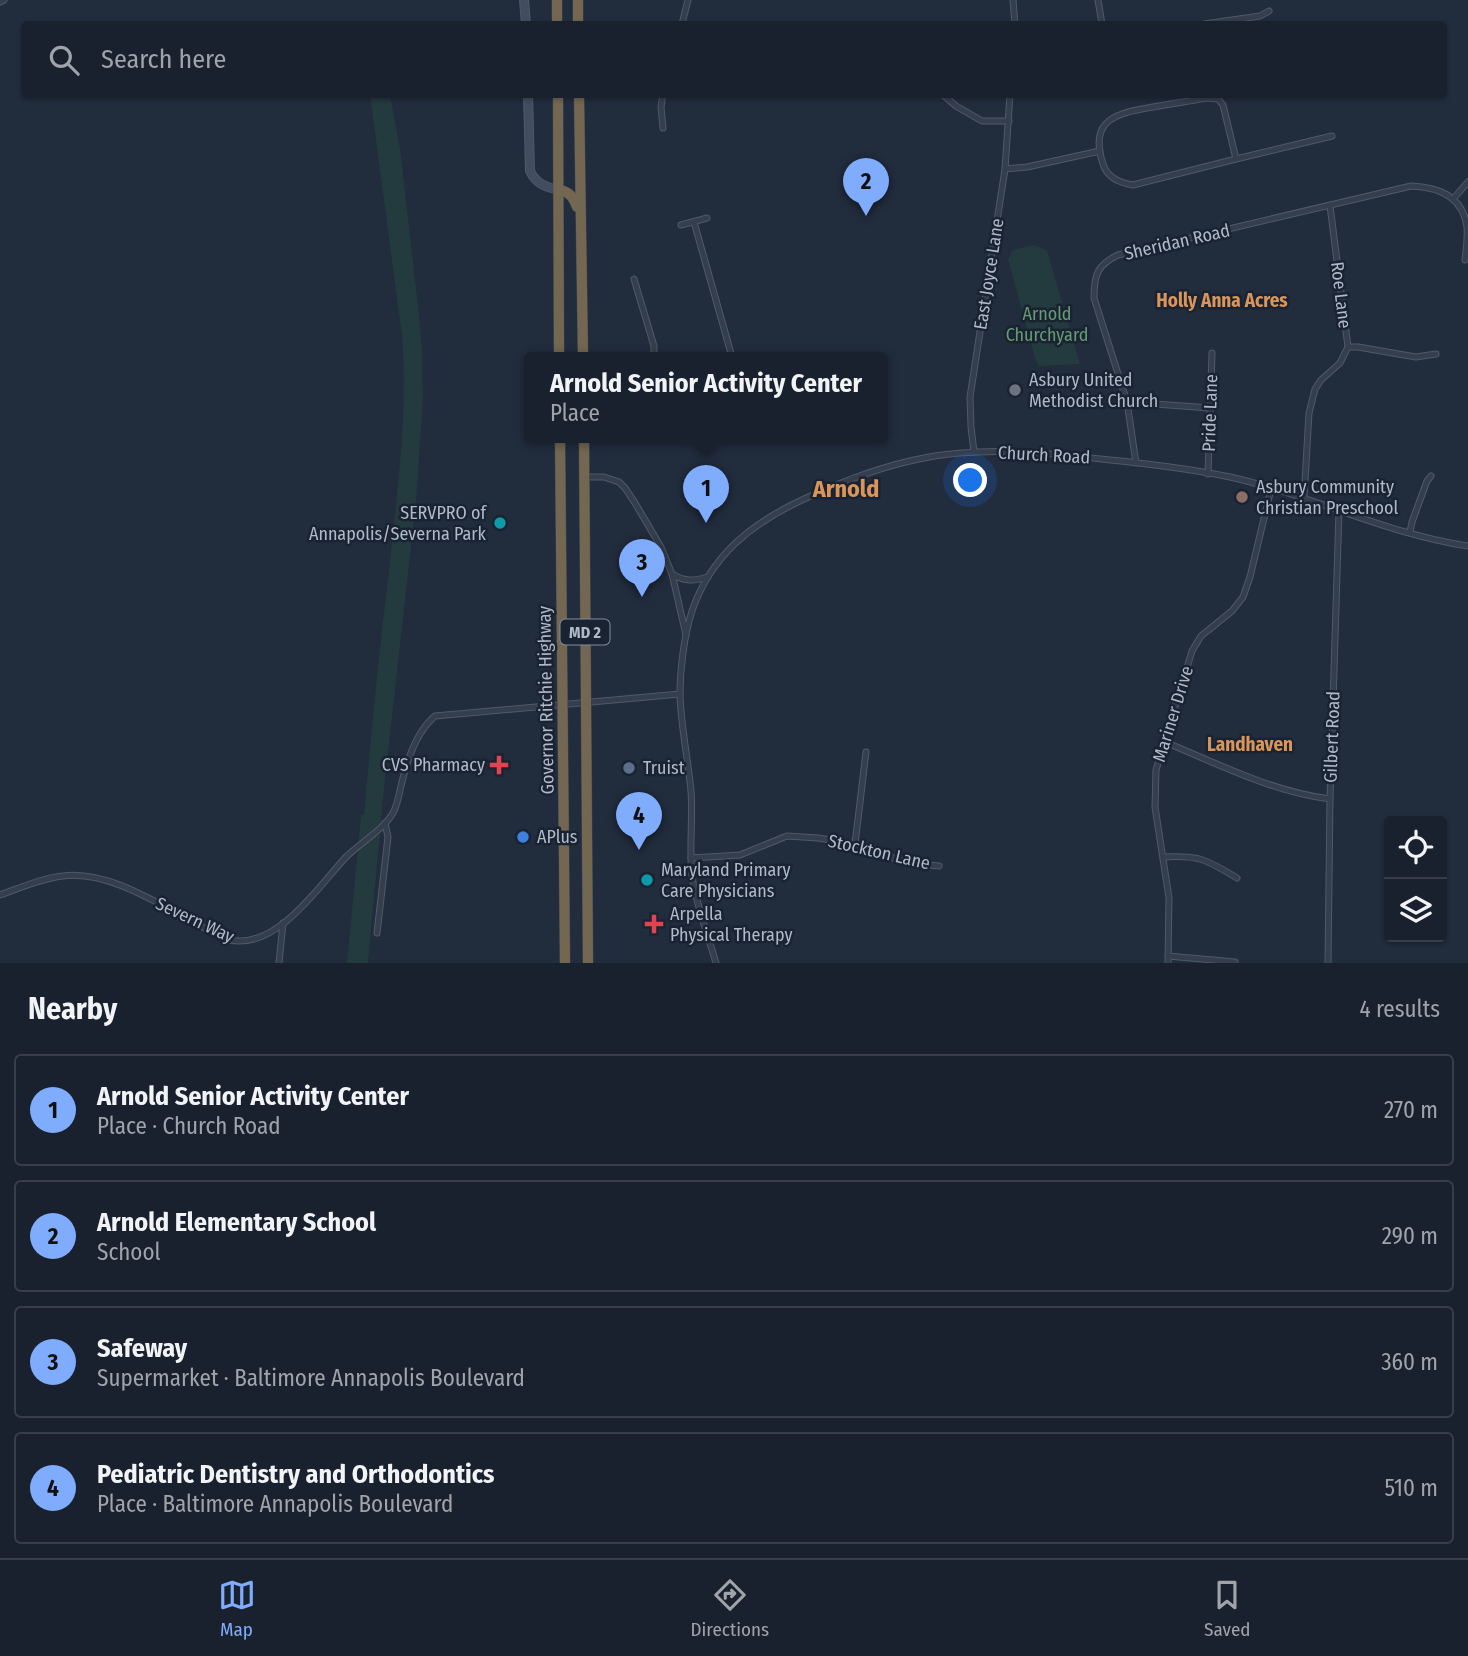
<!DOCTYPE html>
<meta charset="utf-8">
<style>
body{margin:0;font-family:"Fira Sans Condensed",sans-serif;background:#222936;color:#f1f3f6}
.controls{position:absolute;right:21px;bottom:21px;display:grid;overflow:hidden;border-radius:7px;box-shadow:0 2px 5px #0004}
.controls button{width:63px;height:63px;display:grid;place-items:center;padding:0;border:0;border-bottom:2px solid #373e4a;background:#19212e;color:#f1f3f6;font:35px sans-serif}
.you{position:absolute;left:971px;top:481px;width:24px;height:24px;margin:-18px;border:5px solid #fff;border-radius:50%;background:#1a73e8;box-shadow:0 0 0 10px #1a73e833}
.badge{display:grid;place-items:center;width:46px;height:46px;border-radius:50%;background:#80acfd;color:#111;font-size:23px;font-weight:700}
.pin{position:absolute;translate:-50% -58px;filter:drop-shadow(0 2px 4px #0008)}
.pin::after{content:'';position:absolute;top:37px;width:24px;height:21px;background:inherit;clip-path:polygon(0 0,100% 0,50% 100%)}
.popup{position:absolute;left:524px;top:352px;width:364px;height:91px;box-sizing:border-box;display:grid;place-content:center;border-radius:7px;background:#19212e;filter:drop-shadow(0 2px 5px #0005);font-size:23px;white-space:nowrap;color:#9fa3aa}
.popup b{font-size:26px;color:#f1f3f6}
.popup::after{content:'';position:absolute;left:50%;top:100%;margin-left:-14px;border:14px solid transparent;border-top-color:#19212e}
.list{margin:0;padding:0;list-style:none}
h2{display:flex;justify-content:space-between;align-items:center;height:91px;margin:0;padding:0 28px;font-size:30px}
h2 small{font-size:23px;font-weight:400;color:#9fa3aa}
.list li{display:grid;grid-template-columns:46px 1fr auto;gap:21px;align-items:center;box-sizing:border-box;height:112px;margin:0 14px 14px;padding:0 14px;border:2px solid #373e4a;border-radius:7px}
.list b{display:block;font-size:26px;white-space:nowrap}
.list p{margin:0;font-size:23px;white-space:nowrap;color:#9fa3aa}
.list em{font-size:23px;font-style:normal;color:#9fa3aa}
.icon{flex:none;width:38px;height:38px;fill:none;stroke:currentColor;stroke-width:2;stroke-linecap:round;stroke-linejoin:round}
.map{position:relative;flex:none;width:1468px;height:963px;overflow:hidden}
.search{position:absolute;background:#19212e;box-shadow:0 2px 5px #0004;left:21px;right:21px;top:21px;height:77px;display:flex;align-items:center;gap:18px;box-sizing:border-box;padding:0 24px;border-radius:7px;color:#9fa3aa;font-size:26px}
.sheet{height:595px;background:#19212e}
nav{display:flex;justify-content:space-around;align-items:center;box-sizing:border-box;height:98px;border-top:2px solid #373e4a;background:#19212e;font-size:19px;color:#9fa3aa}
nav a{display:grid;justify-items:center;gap:4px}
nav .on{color:#80acfd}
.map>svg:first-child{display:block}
.green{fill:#233a3e}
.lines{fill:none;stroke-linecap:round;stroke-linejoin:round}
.street-casing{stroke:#505967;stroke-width:7}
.secondary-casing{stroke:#505967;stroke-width:10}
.highway-casing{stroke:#3d4654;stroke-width:11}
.street{stroke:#353e4d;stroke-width:5}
.secondary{stroke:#434d60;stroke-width:8}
.highway{stroke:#736752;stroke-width:10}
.worship-dot{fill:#6b7280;stroke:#1a2331;stroke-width:2.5}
.education-dot{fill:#8d6e63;stroke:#1a2331;stroke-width:2.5}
.culture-dot{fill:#0f9aa8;stroke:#1a2331;stroke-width:2.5}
.health-dot{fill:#e0444e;stroke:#1a2331;stroke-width:2.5}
.service-dot{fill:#5c6f8a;stroke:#1a2331;stroke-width:2.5}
.shop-dot{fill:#3f7fe0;stroke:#1a2331;stroke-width:2.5}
.labels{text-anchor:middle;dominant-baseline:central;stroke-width:5;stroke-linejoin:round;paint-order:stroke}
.shield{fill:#1a2331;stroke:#838c9b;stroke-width:2}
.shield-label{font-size:16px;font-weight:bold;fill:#b0b9c8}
.street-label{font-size:18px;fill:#b0b9c8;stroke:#1a2331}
.park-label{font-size:18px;fill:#669b74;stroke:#1a2331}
.poi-label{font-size:18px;fill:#b0b9c8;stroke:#1a2331;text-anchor:start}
.neighbourhood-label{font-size:19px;font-weight:bold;fill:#da965a;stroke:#1a2331}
.district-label{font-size:24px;font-weight:bold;fill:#da965a;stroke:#1a2331}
</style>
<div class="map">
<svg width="1468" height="963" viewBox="0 0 1468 963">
<rect width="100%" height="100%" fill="#212c3d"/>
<g class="green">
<path d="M370 95H390L400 148 419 314 422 350 423 399 416 502 384 788 368 963H347L361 815H364C371 733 379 652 389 570 397 492 408 415 402 336Z"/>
<path d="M1033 245 1047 250 1080 364 1039 366 1035 358 1008 259 1013 250Z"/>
</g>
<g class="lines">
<g class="street-casing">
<g id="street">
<path d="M1013 0 1015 24"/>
<path d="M1098 0 1102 24"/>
<path d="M0 2 4 0"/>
<path d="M682 24 688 0"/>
<path d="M1204 24 1260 16 1269 11"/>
<path d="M942 94 956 106 982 121H1009"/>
<path d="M1207 98 1218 99 1223 105 1236 159 1133 185C1120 183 1107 177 1103 164 1088 119 1117 113 1153 107 1171 104 1189 101 1207 98Z"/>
<path d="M663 128 661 107 663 94"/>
<path d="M1236 159 1332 136"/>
<path d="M1005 169 1027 167 1100 151"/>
<path d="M1453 199 1468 182"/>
<path d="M694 222 732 357"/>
<path d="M681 225 707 218"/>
<path d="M634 279 654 346V357"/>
<path d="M1348 347H1358L1416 357 1436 354"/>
<path d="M1127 402 1210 408"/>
<path d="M974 452 971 427 970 397 1005 169 1010 94"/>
<path d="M1136 463 1127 402 1094 298C1094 275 1097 265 1118 255L1411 186C1438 187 1463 196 1467 227 1468 238 1466 249 1465 260"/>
<path d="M1208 474 1212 353"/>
<path d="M584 477H604L619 482 625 488 635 503 661 547 672 574 686 635"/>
<path d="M1304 498 1309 413 1315 389 1321 380 1340 363 1348 347 1330 206"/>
<path d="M1410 532 1412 522 1427 481 1431 476"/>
<path d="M672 574C685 582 694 581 708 577"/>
<path d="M1165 742C1218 764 1273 792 1330 799"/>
<path d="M855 844 866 752"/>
<path d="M1163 857C1200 855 1205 859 1237 878"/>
<path d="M691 858 740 855 787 836 818 838 855 844 870 847 893 858 910 863 939 866"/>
<path d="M0 895C20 888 42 878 63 876 118 869 180 920 230 940 277 950 318 887 346 857 360 843 384 829 393 813 398 804 399 793 402 782 407 761 417 731 435 716L680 694"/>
<path d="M377 933 388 837 385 823"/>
<path d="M1168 956 1235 962"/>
<path d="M279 963 283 923"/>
<path d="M716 963C708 935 696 905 692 876 689 848 693 819 691 791 688 759 681 727 680 695 680 669 684 636 692 611 711 555 752 523 804 499 843 481 881 466 924 458 985 446 1049 453 1110 460 1150 464 1191 469 1230 477 1311 495 1386 534 1468 546"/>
<path d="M1168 963 1169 898 1155 807 1156 770 1192 651 1201 636 1232 611 1243 597 1250 577 1271 489"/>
<path d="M1328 963 1330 799 1339 511"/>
</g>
</g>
<g class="secondary-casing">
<g id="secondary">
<path d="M524 0 526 24"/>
<path d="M528 94 530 171C536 184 546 187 559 190"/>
</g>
</g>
<g class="highway-casing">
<g id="highway">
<path d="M557 0V24"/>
<path d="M578 0V24"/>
<path d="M558 94 559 357"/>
<path d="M579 94 583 357"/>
<path d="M559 190C570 192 573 197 577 207"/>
<path d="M560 437C561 613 564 788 565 963"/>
<path d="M584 437 588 963"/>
</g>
</g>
<use href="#street" class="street"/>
<use href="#secondary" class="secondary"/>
<use href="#highway" class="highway"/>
</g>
<circle class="worship-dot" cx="1015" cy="390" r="7"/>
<circle class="education-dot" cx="1242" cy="497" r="7"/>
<g class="culture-dot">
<circle cx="500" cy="523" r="7"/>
<circle cx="647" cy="880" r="7"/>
</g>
<g class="health-dot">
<path d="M495.5 754.5h7v7h7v7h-7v7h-7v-7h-7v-7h7z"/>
<path d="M650.5 913.5h7v7h7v7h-7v7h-7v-7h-7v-7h7z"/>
</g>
<circle class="service-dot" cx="629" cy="768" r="7"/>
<circle class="shop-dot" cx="523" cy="837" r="7"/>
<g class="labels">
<rect class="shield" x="560.5" y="619.5" width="49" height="25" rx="5"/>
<g class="shield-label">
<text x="585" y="632">MD 2</text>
</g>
<g class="street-label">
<text transform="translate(1177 242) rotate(-13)">Sheridan Road</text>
<text transform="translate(989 274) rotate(-81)">East Joyce Lane</text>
<text transform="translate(1341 295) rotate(83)">Roe Lane</text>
<text transform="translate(1210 413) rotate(-88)">Pride Lane</text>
<text transform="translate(1044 455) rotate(3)">Church Road</text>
<text transform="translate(546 700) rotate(-91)">Governor Ritchie Highway</text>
<text transform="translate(1173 714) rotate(-73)">Mariner Drive</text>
<text transform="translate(1332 737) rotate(-88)">Gilbert Road</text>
<text transform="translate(879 852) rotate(13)">Stockton Lane</text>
<text transform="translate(195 920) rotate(25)">Severn Way</text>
</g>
<g class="park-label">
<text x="1047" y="314">Arnold<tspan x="1047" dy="21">Churchyard</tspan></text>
</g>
<g class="poi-label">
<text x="1029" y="380">Asbury United<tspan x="1029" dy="21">Methodist Church</tspan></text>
<text x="1256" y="487">Asbury Community<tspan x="1256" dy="21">Christian Preschool</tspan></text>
<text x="486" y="513" text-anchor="end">SERVPRO of<tspan x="486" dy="21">Annapolis/Severna Park</tspan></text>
<text x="485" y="765" text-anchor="end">CVS Pharmacy</text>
<text x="643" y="768">Truist</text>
<text x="537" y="837">APlus</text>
<text x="661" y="870">Maryland Primary<tspan x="661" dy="21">Care Physicians</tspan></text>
<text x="670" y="914">Arpella<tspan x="670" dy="21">Physical Therapy</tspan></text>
</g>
<g class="neighbourhood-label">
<text x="1222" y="300">Holly Anna Acres</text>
<text x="1250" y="744">Landhaven</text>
</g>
<g class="district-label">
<text x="846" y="489">Arnold</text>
</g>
</g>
</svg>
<div class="controls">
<button><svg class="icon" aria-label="locate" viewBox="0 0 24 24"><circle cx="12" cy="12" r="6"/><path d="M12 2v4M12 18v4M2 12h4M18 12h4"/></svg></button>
<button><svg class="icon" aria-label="layers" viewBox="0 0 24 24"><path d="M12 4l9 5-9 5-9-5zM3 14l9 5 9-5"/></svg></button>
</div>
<div class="you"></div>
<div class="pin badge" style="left:706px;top:523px">1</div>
<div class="popup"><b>Arnold Senior Activity Center</b>Place</div>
<div class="pin badge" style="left:866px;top:216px">2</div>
<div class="pin badge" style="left:642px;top:597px">3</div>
<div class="pin badge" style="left:639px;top:850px">4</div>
<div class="search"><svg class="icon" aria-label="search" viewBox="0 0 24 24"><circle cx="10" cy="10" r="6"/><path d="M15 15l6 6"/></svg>Search here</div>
</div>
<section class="sheet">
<h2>Nearby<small>4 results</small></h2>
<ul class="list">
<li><span class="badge">1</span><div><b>Arnold Senior Activity Center</b><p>Place · Church Road</p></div><em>270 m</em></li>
<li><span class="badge">2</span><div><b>Arnold Elementary School</b><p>School</p></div><em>290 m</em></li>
<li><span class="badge">3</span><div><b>Safeway</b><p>Supermarket · Baltimore Annapolis Boulevard</p></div><em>360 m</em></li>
<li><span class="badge">4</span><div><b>Pediatric Dentistry and Orthodontics</b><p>Place · Baltimore Annapolis Boulevard</p></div><em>510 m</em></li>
</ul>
</section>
<nav>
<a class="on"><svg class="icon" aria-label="map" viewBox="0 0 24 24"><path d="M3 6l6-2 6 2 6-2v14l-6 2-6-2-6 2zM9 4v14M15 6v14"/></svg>Map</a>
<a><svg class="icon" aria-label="directions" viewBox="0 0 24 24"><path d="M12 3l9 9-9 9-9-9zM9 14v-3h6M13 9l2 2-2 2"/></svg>Directions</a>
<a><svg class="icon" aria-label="saved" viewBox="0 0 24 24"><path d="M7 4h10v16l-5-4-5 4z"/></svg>Saved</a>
</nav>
